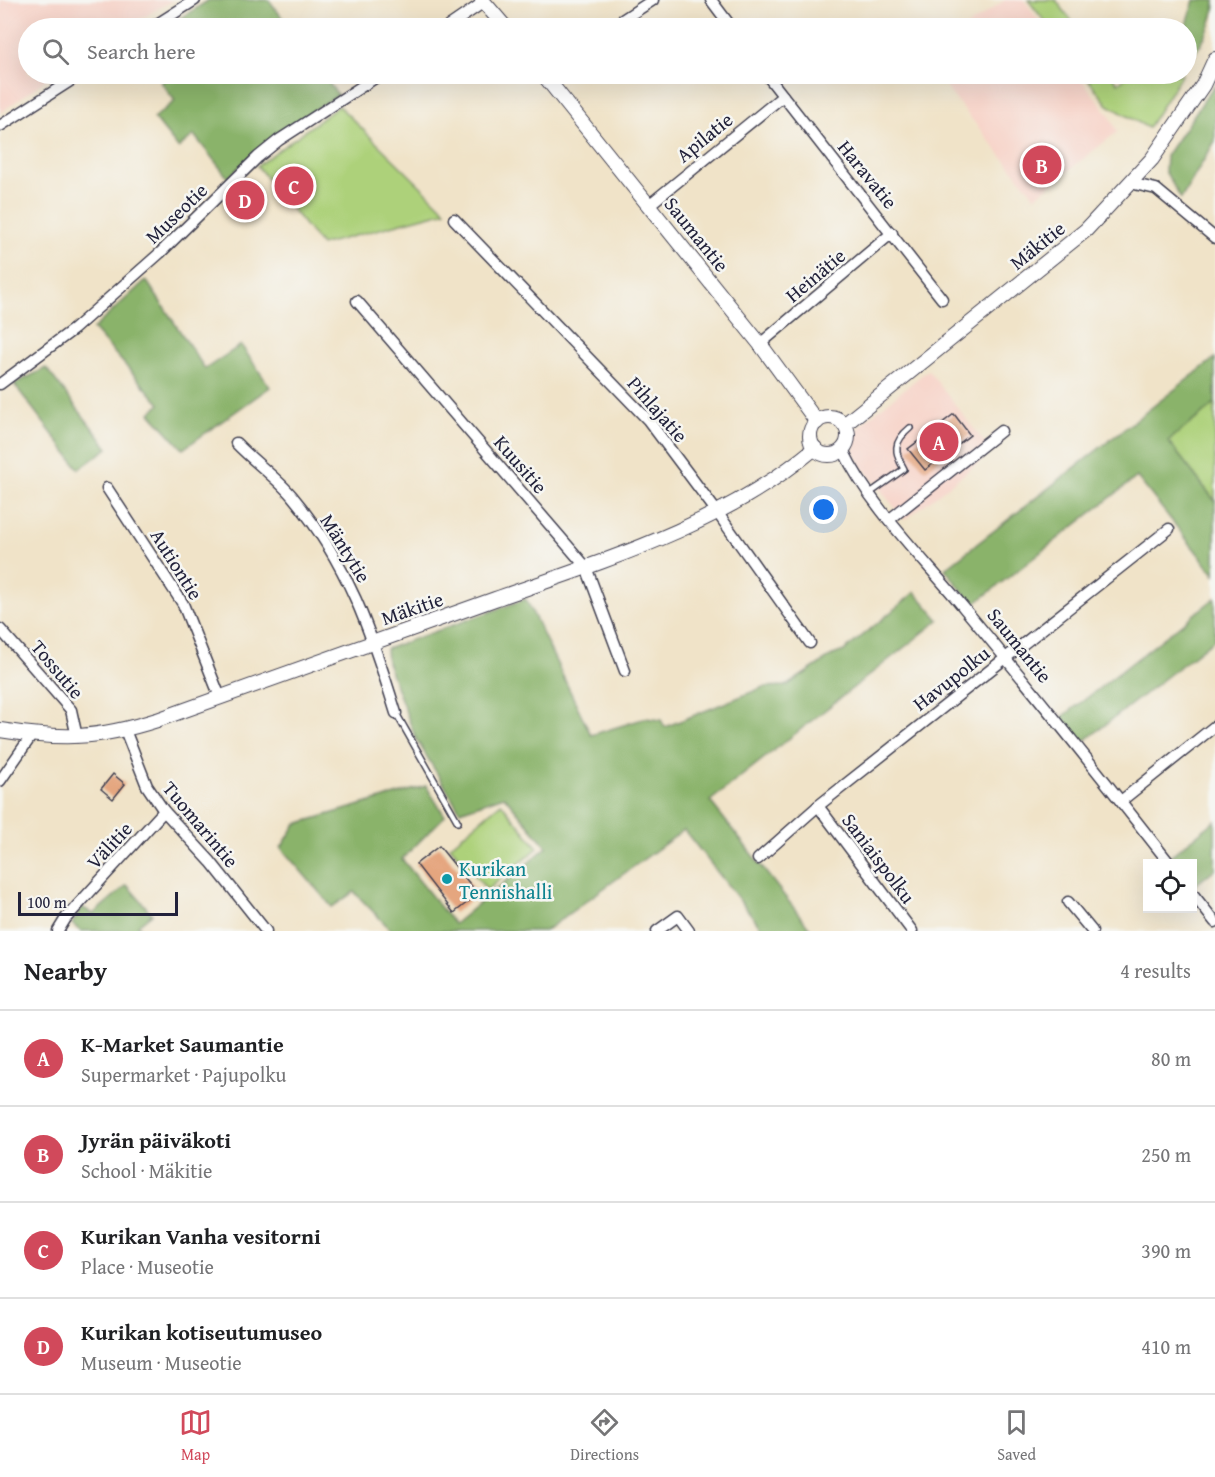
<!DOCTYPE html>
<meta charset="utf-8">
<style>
body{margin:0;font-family:"Gentium Book Plus",serif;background:#f6f6f6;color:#202124}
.controls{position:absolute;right:18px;bottom:18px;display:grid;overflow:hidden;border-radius:0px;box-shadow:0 6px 24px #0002}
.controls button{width:54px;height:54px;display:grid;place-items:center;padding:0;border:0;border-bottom:2px solid #e0e0e0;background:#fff;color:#202124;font:30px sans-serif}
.scale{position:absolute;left:18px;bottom:15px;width:160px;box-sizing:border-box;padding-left:6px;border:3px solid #22223b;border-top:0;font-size:16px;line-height:21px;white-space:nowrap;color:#22223b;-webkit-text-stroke:4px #f6f6f2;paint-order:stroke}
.you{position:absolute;left:824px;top:510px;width:21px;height:21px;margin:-15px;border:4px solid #fff;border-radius:50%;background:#1a73e8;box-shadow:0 0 0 9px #1a73e833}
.badge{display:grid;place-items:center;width:39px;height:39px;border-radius:50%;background:#d1495b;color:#fff;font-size:20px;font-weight:700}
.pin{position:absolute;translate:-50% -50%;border:3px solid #fff;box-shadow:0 2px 6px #0006}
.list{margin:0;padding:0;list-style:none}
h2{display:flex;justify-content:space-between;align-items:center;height:78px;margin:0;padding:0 24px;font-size:26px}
h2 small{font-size:20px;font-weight:400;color:#757577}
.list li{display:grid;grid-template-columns:39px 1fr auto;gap:18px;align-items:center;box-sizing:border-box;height:96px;padding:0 24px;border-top:2px solid #e0e0e0}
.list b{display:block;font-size:22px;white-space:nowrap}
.list p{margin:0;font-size:20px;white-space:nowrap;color:#757577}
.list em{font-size:20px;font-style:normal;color:#757577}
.icon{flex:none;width:33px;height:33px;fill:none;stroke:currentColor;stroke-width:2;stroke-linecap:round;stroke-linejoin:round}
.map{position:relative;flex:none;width:1215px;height:931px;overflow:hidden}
.search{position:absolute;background:#fff;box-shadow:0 6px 24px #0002;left:18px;right:18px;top:18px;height:66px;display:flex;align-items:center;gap:15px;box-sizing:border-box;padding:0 21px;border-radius:33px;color:#757577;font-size:22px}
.sheet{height:462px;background:#fff}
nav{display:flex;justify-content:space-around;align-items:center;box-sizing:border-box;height:84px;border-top:2px solid #e0e0e0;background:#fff;font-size:16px;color:#757577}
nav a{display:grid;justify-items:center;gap:3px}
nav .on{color:#d1495b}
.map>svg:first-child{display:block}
.built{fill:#f7d1c6}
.green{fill:#add17a;stroke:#687a5a;stroke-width:1.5}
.forest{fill:#8ab36a;stroke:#566a52;stroke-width:1.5}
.building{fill:#e5a67f}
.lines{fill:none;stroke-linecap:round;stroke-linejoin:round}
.service-casing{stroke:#413f50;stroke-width:8}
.minor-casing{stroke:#413f50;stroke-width:13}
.tertiary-casing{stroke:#413f50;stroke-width:16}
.service{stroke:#fff;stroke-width:5}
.minor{stroke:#fff;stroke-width:10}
.tertiary{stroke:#fff;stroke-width:14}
.culture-dot{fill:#0f9aa8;stroke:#f6f6f2;stroke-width:2}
.labels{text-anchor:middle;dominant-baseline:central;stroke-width:5;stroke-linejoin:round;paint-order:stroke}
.street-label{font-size:20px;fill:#22223b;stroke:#f6f6f2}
.culture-label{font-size:20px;fill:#0d838f;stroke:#f6f6f2;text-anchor:start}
</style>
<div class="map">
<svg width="1215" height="931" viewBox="0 0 1215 931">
<rect width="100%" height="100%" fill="#f6f6f2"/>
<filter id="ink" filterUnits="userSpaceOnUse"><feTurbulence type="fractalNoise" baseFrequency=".0167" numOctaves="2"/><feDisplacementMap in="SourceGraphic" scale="12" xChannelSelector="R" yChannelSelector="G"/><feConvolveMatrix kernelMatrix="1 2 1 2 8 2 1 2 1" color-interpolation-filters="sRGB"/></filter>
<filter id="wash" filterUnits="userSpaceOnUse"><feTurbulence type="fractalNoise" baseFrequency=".008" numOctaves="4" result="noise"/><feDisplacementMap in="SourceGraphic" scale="24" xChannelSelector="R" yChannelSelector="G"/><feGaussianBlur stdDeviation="1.35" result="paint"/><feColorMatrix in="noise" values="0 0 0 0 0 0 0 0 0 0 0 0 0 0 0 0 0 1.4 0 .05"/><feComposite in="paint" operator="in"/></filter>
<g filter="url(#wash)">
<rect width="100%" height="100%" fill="#f0e3c8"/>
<g class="built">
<path d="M0 0H173L125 28H28V74H54L0 113Z"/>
<path d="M1005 0H1024L1044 28H965Z"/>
<path d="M935 74H1077L1110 116 1117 132 1035 197Z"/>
<path d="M928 370 992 452 905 520 861 466 854 453V441L858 429 866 420Z"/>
</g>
<g class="green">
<path d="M1028 0H1056L1077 28H1050Z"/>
<path d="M1084 74H1111L1118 83 1130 74H1182L1148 128 1108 105Z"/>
<path d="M339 106 446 211 321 245 257 166Z"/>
<path d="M1215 404V501L1168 441Z"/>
<path d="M501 803 538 848 487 890 450 846Z"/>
</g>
<g class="forest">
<path d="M209 0H269L290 28H165Z"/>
<path d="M1194 0H1215C1215 24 1201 44 1188 64L1186 28Z"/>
<path d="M172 74H322L338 95 276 134 228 178 194 135 178 148 154 118 175 101 161 82Z"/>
<path d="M1215 84V141L1181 199 1165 171 1166 156Z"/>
<path d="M146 280 205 369 241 345 270 387 183 449 150 413 160 404 93 329Z"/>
<path d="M1215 358V404L1168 441 1215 501V575L1137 477 973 605 945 569Z"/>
<path d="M46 368 108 448 79 469 14 384Z"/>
<path d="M915 592 939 620 710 801 812 931H764L684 830 545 931H392L354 892 332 907 281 848 296 824 426 786 445 816 402 859 454 924 547 847 504 796 460 811 416 739 387 662 386 649 526 599 591 735 646 718 661 720 665 727 764 687 786 686 833 655 844 651Z"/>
<path d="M1215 598V639L1082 743 1061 718Z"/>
<path d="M1215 821V869L1194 886 1192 864 1176 863 1170 856Z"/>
<path d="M127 885 152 914 138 925 143 931H81L72 924 82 907 93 914Z"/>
</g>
<g id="blocks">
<g class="building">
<path d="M954 414 970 435 925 470 908 449Z"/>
<path d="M113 774 125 784 113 799 101 789Z"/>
<path d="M439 846 478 894 454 913 416 864Z"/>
</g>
</g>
</g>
<g filter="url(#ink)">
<use href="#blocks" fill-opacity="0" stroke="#413f50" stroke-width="1.5"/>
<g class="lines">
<g class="service-casing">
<g id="service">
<path d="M870 493 904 469C894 452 893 442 910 428"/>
<path d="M396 713 458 822"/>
</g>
</g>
<g class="minor-casing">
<g id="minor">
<path d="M711 0 732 28"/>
<path d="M151 28 195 0"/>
<path d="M446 28 484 2"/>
<path d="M610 28 653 0"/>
<path d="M766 74 942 299"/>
<path d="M0 126 81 74"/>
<path d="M1130 183 1156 189 1215 238"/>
<path d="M649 205 783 96"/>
<path d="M454 219 648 420 717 512 810 643"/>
<path d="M357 301 586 567 625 671"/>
<path d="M760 344 892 233"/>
<path d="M0 384 74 329 160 253 258 157 279 140 381 74"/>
<path d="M236 443C253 461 277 478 292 496 348 563 371 632 396 713"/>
<path d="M843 450C870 507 924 559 964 608 1034 692 1102 777 1170 864"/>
<path d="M107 488 183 604 220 697"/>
<path d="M890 519 1001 431"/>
<path d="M0 629 71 710 77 737"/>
<path d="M125 730 147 786 164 811 211 862 266 931"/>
<path d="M0 781 32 735"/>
<path d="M1121 801 1215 726"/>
<path d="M818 806 912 931"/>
<path d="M758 859 818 806 1169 529"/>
<path d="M1192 893 1215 922"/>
<path d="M1068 902 1092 931"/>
<path d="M58 931 66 918 164 811"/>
<path d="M657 931 678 916 689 931"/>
</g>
</g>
<g class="tertiary-casing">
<g id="tertiary">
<path d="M482 0 506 28"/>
<path d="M543 74 760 344 817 422"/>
<circle cx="829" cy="436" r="19"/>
<path d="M844 425 1086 230 1152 159 1203 85 1215 59"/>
<path d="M0 730C62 740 97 739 157 720 269 679 382 640 495 599 604 561 725 524 815 448"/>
</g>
</g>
<use href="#service" class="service"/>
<use href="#minor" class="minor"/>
<use href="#tertiary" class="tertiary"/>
</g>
</g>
<circle class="culture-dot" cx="447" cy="879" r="6"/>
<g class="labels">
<g class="street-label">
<text transform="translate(704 137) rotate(-39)">Apilatie</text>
<text transform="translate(868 174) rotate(51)">Haravatie</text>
<text transform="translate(176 213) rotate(-44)">Museotie</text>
<text transform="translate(697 234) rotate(51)">Saumantie</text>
<text transform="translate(1037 245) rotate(-39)">Mäkitie</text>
<text transform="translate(815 275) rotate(-40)">Heinätie</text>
<text transform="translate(658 409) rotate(49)">Pihlajatie</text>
<text transform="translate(521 464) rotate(49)">Kuusitie</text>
<text transform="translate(346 548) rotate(58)">Mäntytie</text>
<text transform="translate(177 564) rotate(58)">Autiontie</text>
<text transform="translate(412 608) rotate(-19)">Mäkitie</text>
<text transform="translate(1020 645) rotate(51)">Saumantie</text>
<text transform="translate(58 669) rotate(50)">Tossutie</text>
<text transform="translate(951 678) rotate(-38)">Havupolku</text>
<text transform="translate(201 824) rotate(50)">Tuomarintie</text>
<text transform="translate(109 845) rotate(-47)">Välitie</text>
<text transform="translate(879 858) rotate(53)">Saniaispolku</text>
</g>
<g class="culture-label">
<text x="459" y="868">Kurikan<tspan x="459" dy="23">Tennishalli</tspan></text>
</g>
</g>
</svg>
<div class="controls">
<button><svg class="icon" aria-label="locate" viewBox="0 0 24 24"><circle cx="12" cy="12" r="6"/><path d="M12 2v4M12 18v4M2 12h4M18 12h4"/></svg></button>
</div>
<div class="scale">100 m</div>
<div class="you"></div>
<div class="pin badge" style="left:939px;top:442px">A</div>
<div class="pin badge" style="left:1042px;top:165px">B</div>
<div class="pin badge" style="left:294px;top:186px">C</div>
<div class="pin badge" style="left:245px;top:200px">D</div>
<div class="search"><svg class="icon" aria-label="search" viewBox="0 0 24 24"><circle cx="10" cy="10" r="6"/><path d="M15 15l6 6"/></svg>Search here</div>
</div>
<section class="sheet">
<h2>Nearby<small>4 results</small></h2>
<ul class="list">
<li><span class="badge">A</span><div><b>K-Market Saumantie</b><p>Supermarket · Pajupolku</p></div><em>80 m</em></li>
<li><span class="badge">B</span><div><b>Jyrän päiväkoti</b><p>School · Mäkitie</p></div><em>250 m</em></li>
<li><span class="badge">C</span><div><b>Kurikan Vanha vesitorni</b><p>Place · Museotie</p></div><em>390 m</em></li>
<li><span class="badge">D</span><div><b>Kurikan kotiseutumuseo</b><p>Museum · Museotie</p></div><em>410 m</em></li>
</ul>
</section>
<nav>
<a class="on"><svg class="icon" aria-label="map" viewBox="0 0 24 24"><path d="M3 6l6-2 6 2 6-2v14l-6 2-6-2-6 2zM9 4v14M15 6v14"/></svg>Map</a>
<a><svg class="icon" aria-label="directions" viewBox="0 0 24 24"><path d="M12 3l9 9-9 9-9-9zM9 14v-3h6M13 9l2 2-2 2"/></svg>Directions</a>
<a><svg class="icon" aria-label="saved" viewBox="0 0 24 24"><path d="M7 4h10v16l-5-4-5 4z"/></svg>Saved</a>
</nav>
